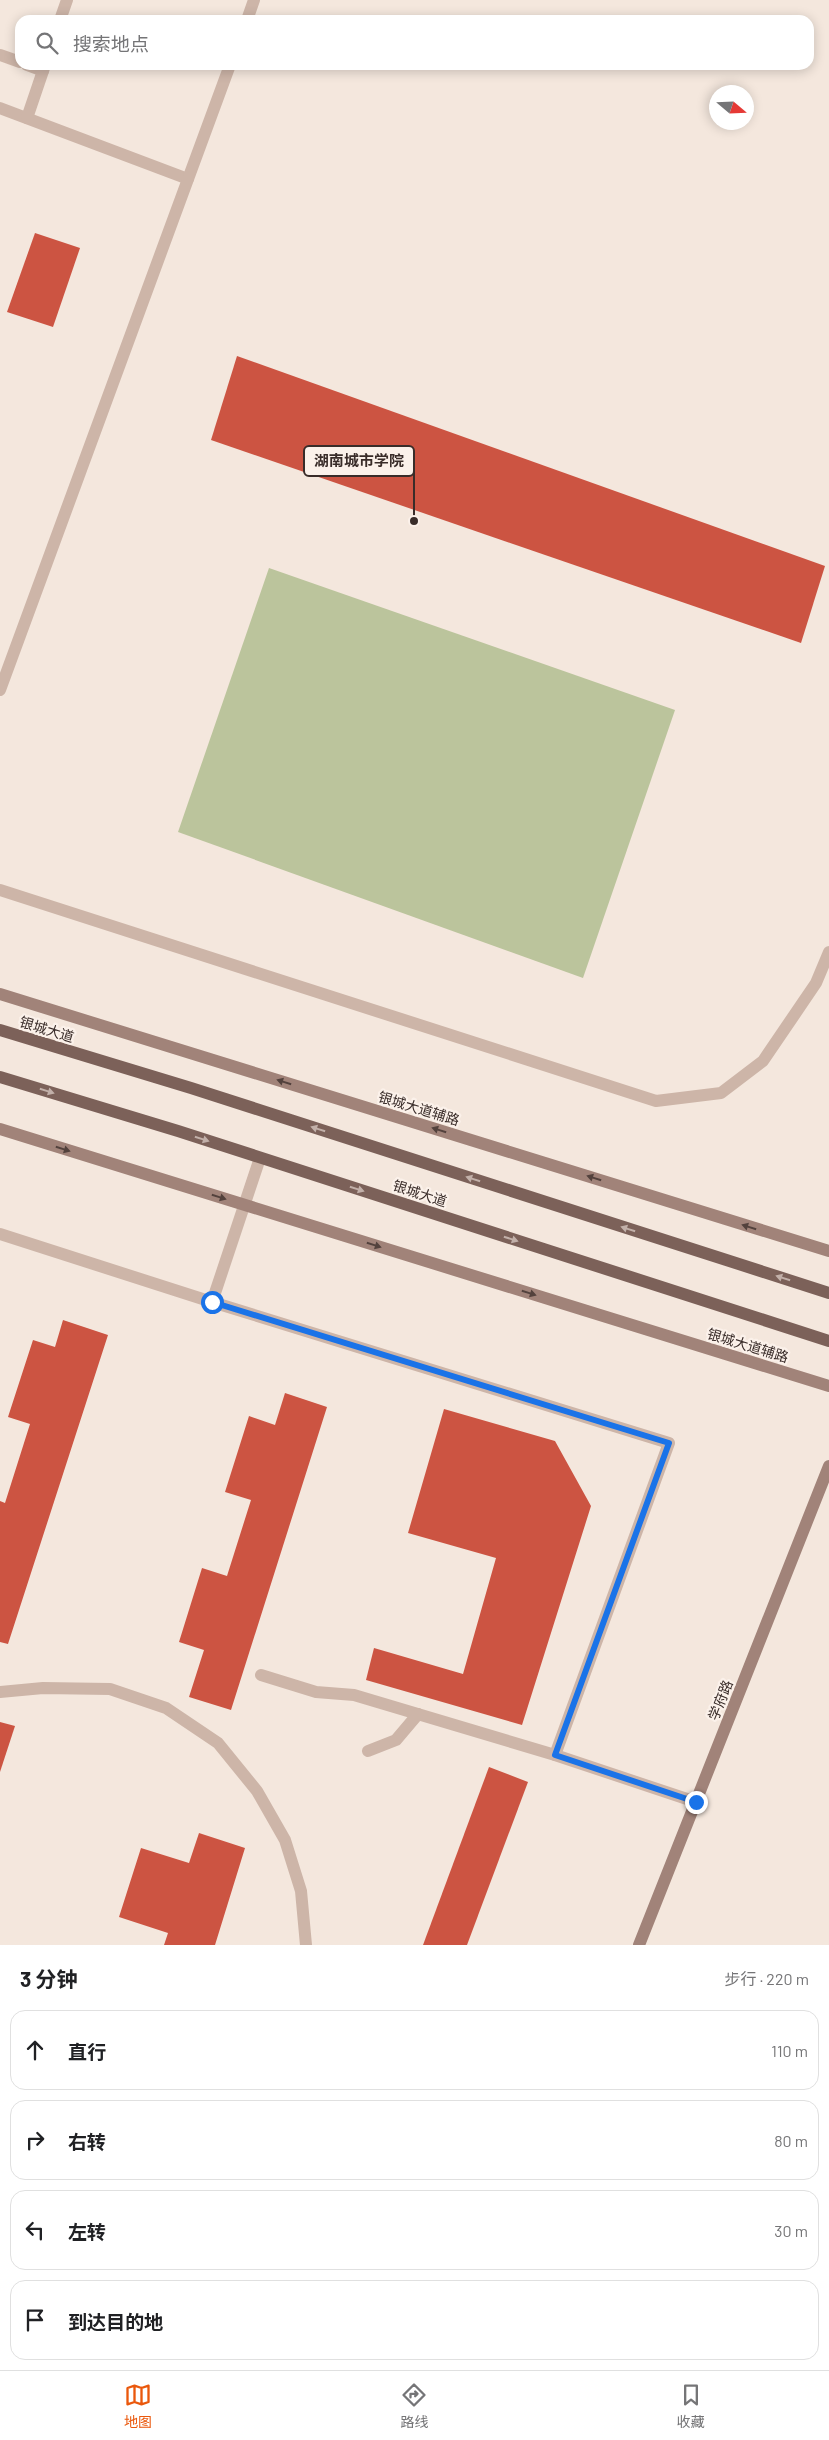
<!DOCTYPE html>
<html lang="zh">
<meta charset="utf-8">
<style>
body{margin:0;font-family:Barlow,"Noto Sans SC",sans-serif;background:#f6f6f6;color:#202124}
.compass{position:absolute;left:709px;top:85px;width:45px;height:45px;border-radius:50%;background:#fff;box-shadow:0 2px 12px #0003;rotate:109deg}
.stop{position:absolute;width:15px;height:15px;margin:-11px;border:4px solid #1a73e8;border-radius:50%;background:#fff}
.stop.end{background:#1a73e8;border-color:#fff;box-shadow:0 1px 5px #0008}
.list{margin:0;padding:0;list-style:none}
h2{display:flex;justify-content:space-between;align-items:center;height:65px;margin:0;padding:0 20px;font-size:21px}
h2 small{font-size:16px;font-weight:400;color:#757577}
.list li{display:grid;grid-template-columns:32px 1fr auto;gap:15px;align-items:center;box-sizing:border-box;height:80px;margin:0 10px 10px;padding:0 10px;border:1px solid #e0e0e0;border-radius:15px}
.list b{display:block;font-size:19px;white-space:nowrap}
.list em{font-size:16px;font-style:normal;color:#757577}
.icon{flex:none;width:28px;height:28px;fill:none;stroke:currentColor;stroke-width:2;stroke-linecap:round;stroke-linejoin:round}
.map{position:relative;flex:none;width:829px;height:1945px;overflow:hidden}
.search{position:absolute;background:#fff;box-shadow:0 2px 12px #0003;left:15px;right:15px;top:15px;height:55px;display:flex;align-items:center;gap:12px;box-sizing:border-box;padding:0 18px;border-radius:15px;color:#757577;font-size:19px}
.sheet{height:425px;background:#fff}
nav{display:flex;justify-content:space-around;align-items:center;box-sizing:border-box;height:70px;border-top:1px solid #e0e0e0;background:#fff;font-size:14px;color:#757577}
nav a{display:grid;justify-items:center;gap:2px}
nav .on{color:#ea580c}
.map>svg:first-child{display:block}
.green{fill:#bbc49c}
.building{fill:#cc5442}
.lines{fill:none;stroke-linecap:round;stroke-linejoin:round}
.lane{stroke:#cdb5a8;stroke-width:12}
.street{stroke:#cdb5a8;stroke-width:12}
.secondary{stroke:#a18379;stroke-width:12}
.primary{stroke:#7c6159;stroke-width:12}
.oneway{fill:#53423d}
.oneway2{fill:#c2b0a9}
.route{stroke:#1a73e8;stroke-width:6}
.labels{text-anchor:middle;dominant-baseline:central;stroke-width:4.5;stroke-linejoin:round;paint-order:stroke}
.street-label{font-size:14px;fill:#392c29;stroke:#fbf1ea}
.leader{fill:none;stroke:#392c29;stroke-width:2}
.callout-dot{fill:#392c29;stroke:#fbf1ea;stroke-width:2}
.callout{fill:#fbf1ea;stroke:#392c29;stroke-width:2}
.callout-label{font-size:15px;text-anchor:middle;font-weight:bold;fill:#392c29}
</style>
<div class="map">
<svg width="829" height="1945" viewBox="0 0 829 1945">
<rect width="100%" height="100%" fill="#f4e7dd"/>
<path class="green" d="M269 568 675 710 583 978 178 832Z"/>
<g class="building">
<path d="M35 233 80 248 53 327 7 312Z"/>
<path d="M237 356 825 566 801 643 211 440Z"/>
<path d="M63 1320 108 1335 8 1644 0 1642V1501L5 1503 30 1424 8 1417 33 1340 55 1347Z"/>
<path d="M285 1393 327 1407 231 1710 189 1697 204 1650 179 1642 202 1568 227 1576 251 1500 225 1492 249 1416 275 1425Z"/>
<path d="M444 1409 555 1441 591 1506 522 1725 366 1680 374 1648 463 1674 496 1558 408 1533Z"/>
<path d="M0 1722 15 1726 0 1772Z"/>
<path d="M489 1767 528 1782 467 1945H423Z"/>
<path d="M199 1833 245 1848 215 1945H164L168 1933 119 1917 141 1848 189 1863Z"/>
</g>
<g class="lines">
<g class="lane">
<path d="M60 20 67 0"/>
<path d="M247 20 254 0"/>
<path d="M0 55 20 62"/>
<path d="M27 65 43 71"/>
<path d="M0 108 188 179"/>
<path d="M27 118 45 65"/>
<path d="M0 690 230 65"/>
<path d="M0 890 656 1101 721 1093 763 1061 816 983 829 952"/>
</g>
<g class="street">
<path d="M0 1234 212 1302 260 1158"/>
<path d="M212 1302 669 1443 555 1755 354 1695 316 1692 261 1675"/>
<path d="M0 1692 43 1688 110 1689 166 1708 218 1743 257 1791 285 1840 301 1891 306 1945"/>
<path d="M368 1751 396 1740 418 1714"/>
<path d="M555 1755 696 1802"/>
</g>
<g class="secondary">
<path d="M0 994 829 1251"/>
<path d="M0 1129 829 1386"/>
<path d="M639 1945 829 1466"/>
</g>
<g class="primary">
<path d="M0 1030 191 1088 829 1293"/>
<path d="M0 1077 178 1131 829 1341"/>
</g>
</g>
<defs><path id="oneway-solid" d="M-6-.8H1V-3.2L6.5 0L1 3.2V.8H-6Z" transform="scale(1.25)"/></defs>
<g class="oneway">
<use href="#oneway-solid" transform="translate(284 1082) rotate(-163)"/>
<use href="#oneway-solid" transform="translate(439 1130) rotate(-163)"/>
<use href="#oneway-solid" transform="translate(63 1149) rotate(17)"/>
<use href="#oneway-solid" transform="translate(594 1178) rotate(-163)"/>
<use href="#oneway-solid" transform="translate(219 1197) rotate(17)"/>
<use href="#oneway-solid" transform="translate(749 1227) rotate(-163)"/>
<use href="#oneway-solid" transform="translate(374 1245) rotate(17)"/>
<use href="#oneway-solid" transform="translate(529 1293) rotate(17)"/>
</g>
<g class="oneway2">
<use href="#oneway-solid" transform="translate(47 1091) rotate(17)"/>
<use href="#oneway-solid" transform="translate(318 1129) rotate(-162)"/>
<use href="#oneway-solid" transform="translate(202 1139) rotate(18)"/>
<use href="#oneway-solid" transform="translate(473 1179) rotate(-162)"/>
<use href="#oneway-solid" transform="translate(357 1189) rotate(18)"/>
<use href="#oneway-solid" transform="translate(628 1229) rotate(-162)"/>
<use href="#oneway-solid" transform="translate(511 1239) rotate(18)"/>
<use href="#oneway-solid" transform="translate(783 1278) rotate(-162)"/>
</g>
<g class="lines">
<path class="route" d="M212 1302 669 1443 555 1755 696 1802"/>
</g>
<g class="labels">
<g class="street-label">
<text transform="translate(47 1029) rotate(17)">银城大道</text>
<text transform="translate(419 1108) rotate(17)">银城大道辅路</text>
<text transform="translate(420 1193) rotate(18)">银城大道</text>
<text transform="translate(748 1345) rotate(17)">银城大道辅路</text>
<text transform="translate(720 1700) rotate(-68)">学府路</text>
</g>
</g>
<path class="leader" d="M414 521L414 461"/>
<circle class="callout-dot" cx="414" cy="521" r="5"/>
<rect class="callout" x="304" y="446" width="110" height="30" rx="5"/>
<g class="callout-label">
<text x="359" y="466">湖南城市学院</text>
</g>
</svg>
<svg class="compass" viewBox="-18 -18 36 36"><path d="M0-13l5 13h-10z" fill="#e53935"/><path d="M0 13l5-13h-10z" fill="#757577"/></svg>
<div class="stop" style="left:212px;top:1302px"></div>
<div class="stop end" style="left:696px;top:1802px"></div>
<div class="search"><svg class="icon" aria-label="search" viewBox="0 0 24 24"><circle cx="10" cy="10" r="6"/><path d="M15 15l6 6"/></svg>搜索地点</div>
</div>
<section class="sheet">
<h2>3 分钟<small>步行 · 220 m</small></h2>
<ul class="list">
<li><svg class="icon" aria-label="ahead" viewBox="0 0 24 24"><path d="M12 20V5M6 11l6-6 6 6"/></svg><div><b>直行</b></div><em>110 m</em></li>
<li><svg class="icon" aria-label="right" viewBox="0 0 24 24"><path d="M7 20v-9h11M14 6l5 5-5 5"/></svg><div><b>右转</b></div><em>80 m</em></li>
<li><svg class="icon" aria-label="left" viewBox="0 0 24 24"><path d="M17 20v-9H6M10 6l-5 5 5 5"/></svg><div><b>左转</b></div><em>30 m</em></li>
<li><svg class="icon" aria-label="arrive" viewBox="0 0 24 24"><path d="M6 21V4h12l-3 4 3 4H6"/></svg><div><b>到达目的地</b></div></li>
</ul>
</section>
<nav>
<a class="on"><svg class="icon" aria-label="map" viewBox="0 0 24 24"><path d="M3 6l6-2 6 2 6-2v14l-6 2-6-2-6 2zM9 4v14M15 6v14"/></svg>地图</a>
<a><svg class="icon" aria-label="directions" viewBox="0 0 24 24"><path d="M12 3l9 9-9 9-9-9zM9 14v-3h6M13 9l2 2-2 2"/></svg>路线</a>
<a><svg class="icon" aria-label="saved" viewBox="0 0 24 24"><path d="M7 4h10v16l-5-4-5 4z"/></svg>收藏</a>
</nav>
